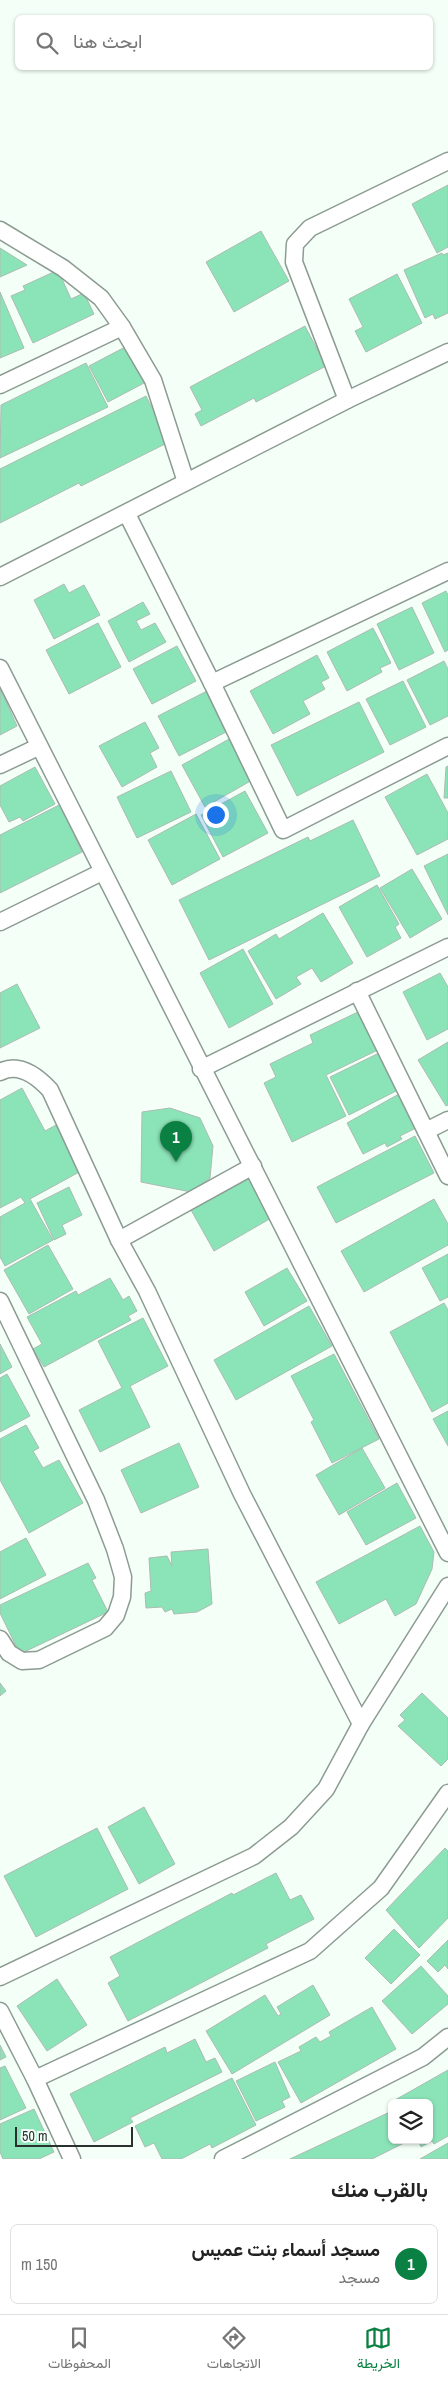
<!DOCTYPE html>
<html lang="ar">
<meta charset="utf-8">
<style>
body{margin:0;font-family:"Archivo Narrow",Vazirmatn,sans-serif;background:#f6f6f6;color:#222;direction:rtl}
.controls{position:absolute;right:15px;bottom:15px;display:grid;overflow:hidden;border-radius:8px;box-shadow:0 1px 4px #0004}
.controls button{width:45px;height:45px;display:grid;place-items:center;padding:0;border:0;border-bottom:1px solid #e0e0e0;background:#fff;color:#222;font:25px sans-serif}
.scale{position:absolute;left:15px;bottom:12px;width:118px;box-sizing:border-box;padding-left:5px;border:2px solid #2a302d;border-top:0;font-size:14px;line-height:18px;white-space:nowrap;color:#2a302d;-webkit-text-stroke:4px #f4fff8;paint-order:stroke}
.you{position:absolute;left:215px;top:814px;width:18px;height:18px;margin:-12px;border:4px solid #fff;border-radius:50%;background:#1a73e8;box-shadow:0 0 0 8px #1a73e833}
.badge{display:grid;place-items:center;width:32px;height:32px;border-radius:50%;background:#0b8043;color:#fff;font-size:16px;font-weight:700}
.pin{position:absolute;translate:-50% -41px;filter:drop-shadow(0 1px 2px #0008)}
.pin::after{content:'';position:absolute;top:26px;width:18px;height:15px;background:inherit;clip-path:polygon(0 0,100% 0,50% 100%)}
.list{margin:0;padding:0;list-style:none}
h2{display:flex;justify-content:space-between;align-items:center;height:65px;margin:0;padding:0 20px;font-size:21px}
h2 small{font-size:16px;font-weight:400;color:#767676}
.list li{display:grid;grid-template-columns:32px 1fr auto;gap:15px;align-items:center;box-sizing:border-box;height:80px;margin:0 10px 10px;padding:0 10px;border:1px solid #e0e0e0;border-radius:8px}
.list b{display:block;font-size:19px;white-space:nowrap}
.list p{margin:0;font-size:16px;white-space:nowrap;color:#767676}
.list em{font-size:16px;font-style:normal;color:#767676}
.icon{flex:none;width:28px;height:28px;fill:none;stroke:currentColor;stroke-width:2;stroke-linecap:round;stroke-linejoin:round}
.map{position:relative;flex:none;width:448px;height:2159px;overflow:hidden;direction:ltr}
.search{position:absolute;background:#fff;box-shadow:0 1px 4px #0004;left:15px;right:15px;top:15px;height:55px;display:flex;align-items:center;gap:12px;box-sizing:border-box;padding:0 18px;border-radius:8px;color:#767676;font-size:19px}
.sheet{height:155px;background:#fff}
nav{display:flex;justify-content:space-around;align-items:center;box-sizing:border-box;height:70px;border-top:1px solid #e0e0e0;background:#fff;font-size:14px;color:#767676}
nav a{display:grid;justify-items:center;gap:2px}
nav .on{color:#0b8043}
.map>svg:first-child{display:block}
.building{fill:#8be4b8;stroke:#abbcb2}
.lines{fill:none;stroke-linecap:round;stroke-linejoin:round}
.minor-casing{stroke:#8c9c93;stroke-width:19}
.minor{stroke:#fff;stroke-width:16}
</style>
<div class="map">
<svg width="448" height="2159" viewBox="0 0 448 2159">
<rect width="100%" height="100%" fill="#f4fff8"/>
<g class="building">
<path d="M448 185V247L437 253 412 204Z"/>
<path d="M261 231 289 281 234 312 206 262Z"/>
<path d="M0 248 27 265 0 277Z"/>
<path d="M442 253 443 255 448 253V313L435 319 433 314 425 318 404 270Z"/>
<path d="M58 270 71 299 84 293 94 314 33 343 11 296 25 290 23 286Z"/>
<path d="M397 274 422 323 366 352 355 331 363 327 349 299Z"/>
<path d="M0 292 24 348 0 358Z"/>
<path d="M305 326 326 366 256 402 254 398 201 426 195 414 202 410 190 387Z"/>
<path d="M127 346 146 382 108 402 89 366Z"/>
<path d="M86 363 108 407 0 458 1 405Z"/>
<path d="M146 396 169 442 81 486 79 483 0 523V469Z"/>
<path d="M64 584 69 593 84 585 100 615 54 639 34 600Z"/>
<path d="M446 591 448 595V650L445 652 422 603Z"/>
<path d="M143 602 150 614 136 621 141 630 155 623 166 642 129 662 108 621Z"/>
<path d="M412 607 434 653 399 670 377 624Z"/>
<path d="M98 623 121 667 69 694 46 650Z"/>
<path d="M373 628 391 663 380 668 382 672 347 691 327 652Z"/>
<path d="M177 646 196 681 152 704 133 669Z"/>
<path d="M317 655 329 678 321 682 325 689 303 701 310 714 273 734 250 691Z"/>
<path d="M444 661 448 669V716L430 725 407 680Z"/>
<path d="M403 681 426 727 390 745 366 699Z"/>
<path d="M0 688 17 726 0 735Z"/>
<path d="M207 691 228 731 179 756 158 716Z"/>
<path d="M359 702 384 752 297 796 271 745Z"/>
<path d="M145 722 159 748 150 753 157 767 122 787 99 746Z"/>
<path d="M231 738 254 779 205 807 182 765Z"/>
<path d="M448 766V798H444L446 767Z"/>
<path d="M35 767 55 804 23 821 20 817 9 822 0 805V786Z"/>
<path d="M171 771 191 812 137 838 117 797Z"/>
<path d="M427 774 448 813V839L417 855 385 797Z"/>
<path d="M245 791 268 833 223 857 201 815Z"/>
<path d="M61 804 78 833 74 835 82 852 0 893V835Z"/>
<path d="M196 814 220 859 172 885 148 840Z"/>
<path d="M353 820 380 876 209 960 179 900 308 837 310 841Z"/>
<path d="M448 854V915L424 866Z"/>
<path d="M412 869 442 919 410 938 380 888Z"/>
<path d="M377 885 399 924 395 927 401 938 367 957 339 907Z"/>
<path d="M323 913 353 963 321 982 312 968 296 977 301 984 276 999 248 951 276 934 279 939Z"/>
<path d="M243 949 273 1004 229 1028 200 973Z"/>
<path d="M440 973 448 987V1029L427 1040 403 992Z"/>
<path d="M17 984 40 1028 0 1048V993Z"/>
<path d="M362 1010 380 1049 326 1075 346 1116 292 1142 264 1083 276 1077 270 1064 313 1043 310 1035Z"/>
<path d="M448 1042V1105L446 1106 418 1060Z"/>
<path d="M379 1053 398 1090 349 1115 330 1077Z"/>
<path d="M22 1088 45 1131 56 1125 81 1171 30 1199 53 1240 5 1266 0 1257V1217L25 1203 21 1197 0 1208V1100Z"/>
<path d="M399 1094 418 1127 400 1136 402 1139 387 1147 385 1143 363 1154 347 1123Z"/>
<path d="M170 1108 200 1118 213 1146 210 1178 191 1192 141 1182 142 1112Z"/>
<path d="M415 1136 434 1173 336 1223 317 1187Z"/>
<path d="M250 1176 273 1217 214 1251 191 1210Z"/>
<path d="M69 1187 82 1215 62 1225 66 1234 54 1240 37 1203Z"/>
<path d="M434 1199 448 1224V1245L364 1292 341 1251Z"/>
<path d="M48 1245 73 1289 29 1314 4 1270Z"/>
<path d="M448 1254V1297L440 1301 422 1268Z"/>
<path d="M287 1268 307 1301 264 1326 245 1292Z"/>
<path d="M110 1278 123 1300 129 1296 137 1311 128 1316 131 1320 44 1367 33 1349 42 1344 27 1317 76 1291 78 1295Z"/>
<path d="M444 1303 448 1310V1403L432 1412 390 1332Z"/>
<path d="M309 1306 332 1346 236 1400 214 1360Z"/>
<path d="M143 1318 168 1366 130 1386 150 1427 100 1452 79 1410 122 1388 98 1341Z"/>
<path d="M0 1344 12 1367 0 1374Z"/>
<path d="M334 1354 379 1439 332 1463 311 1422 314 1420 291 1376Z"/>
<path d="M7 1374 30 1416 0 1432V1378Z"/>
<path d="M448 1411V1446L433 1419Z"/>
<path d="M26 1425 39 1448 33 1451 43 1468 59 1460 83 1503 29 1533 0 1480V1439Z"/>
<path d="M179 1443 199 1487 141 1513 121 1470Z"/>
<path d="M362 1448 385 1488 339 1515 316 1475Z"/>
<path d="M397 1483 416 1518 366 1545 347 1512Z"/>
<path d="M420 1526 434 1552 432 1569 416 1604 395 1616 386 1599 339 1624 316 1582Z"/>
<path d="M26 1538 46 1575 0 1599V1552Z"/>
<path d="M208 1549 212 1604 197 1612 174 1614 172 1609 165 1612 162 1607 146 1608 145 1593 151 1591 149 1558 167 1556 172 1566 171 1552Z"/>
<path d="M88 1563 96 1578 92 1580 108 1612 20 1654 0 1613V1605Z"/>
<path d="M0 1683 6 1691 0 1696Z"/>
<path d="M422 1693 448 1718V1759L441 1766 398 1726 405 1720 400 1715Z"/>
<path d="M144 1807 175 1864 139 1884 108 1827Z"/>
<path d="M97 1828 128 1889 36 1937 4 1876Z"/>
<path d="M445 1848 448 1851V1918L419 1948 386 1910Z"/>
<path d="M276 1873 290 1900 301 1895 314 1919 266 1944 268 1948 128 2021 108 1983 120 1976 110 1957 232 1893 233 1895Z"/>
<path d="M394 1929 420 1955 391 1984 365 1958Z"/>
<path d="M448 1940V1969L445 1965 438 1972 427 1961Z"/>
<path d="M421 1966 448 1996V2004L412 2034 382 2001Z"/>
<path d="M57 1979 87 2025 47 2051 17 2006Z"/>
<path d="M313 1985 330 2015 232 2074 206 2031 265 1995 278 2016 281 2014 277 2007Z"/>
<path d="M372 2007 396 2049 301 2103 278 2062 301 2051 299 2047 316 2037 320 2042 331 2036 329 2032Z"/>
<path d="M195 2039 206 2062 215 2058 222 2072 130 2118 133 2122 94 2142 70 2094 165 2047 167 2053Z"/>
<path d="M0 2045 6 2057 0 2060Z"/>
<path d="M275 2062 290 2097 282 2101 285 2107 256 2121 236 2081Z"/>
<path d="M5 2066 26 2108 0 2120V2068Z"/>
<path d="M448 2070V2136L434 2144 432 2141 421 2147 418 2140H429V2103H396L395 2100Z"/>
<path d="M232 2078 256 2125 212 2148 210 2144 181 2159H162L154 2143 145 2147 135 2126Z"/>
<path d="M34 2109 54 2152 39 2159H3L0 2152V2124Z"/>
<path d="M392 2111V2140H410L372 2159H290Z"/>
<path d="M448 2143V2159H420Z"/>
</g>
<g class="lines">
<g class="minor-casing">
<g id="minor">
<path d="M0 230 63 268 101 298 122 327 153 380 186 482"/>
<path d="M0 385 122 327"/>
<path d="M347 400 294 262 295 244 310 228 448 161"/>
<path d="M127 514 212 683 283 830 448 746"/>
<path d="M0 577 347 400 448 352"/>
<path d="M0 668 448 1553"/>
<path d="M212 683 448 571"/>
<path d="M0 765 38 747"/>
<path d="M0 922 102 872"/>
<path d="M357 991 448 1176"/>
<path d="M201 1069 448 947"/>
<path d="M0 1072C19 1062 37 1076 50 1090L119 1240 147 1291 242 1494 361 1724"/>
<path d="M426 1131 448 1120"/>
<path d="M119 1240 253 1166"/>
<path d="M0 1301 96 1500 115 1549 123 1577 122 1597 116 1615 105 1628 39 1660 22 1661 9 1653 0 1639"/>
<path d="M0 1977 254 1856 291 1827 326 1789 361 1724 448 1586"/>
<path d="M0 2011 35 2079 72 2159"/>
<path d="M35 2079 310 1951 381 1888 448 1793"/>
<path d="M223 2159 423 2057 448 2037"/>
</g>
</g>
<use href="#minor" class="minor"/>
</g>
</svg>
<div class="controls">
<button><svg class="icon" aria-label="layers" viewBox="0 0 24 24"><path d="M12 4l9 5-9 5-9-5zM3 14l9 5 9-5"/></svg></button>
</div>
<div class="scale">50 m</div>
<div class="you"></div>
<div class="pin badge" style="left:176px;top:1162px">1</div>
<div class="search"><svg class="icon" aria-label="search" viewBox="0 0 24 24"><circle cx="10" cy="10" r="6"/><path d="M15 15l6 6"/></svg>ابحث هنا</div>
</div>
<section class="sheet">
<h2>بالقرب منك<small></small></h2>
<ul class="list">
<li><span class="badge">1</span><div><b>مسجد أسماء بنت عميس</b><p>مسجد</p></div><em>150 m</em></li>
</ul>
</section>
<nav>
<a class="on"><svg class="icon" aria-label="map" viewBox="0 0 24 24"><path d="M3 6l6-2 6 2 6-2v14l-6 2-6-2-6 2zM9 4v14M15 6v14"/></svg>الخريطة</a>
<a><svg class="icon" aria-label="directions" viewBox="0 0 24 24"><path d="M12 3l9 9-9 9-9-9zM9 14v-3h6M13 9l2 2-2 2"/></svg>الاتجاهات</a>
<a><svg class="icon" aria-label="saved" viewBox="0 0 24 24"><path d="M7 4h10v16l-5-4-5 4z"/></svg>المحفوظات</a>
</nav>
